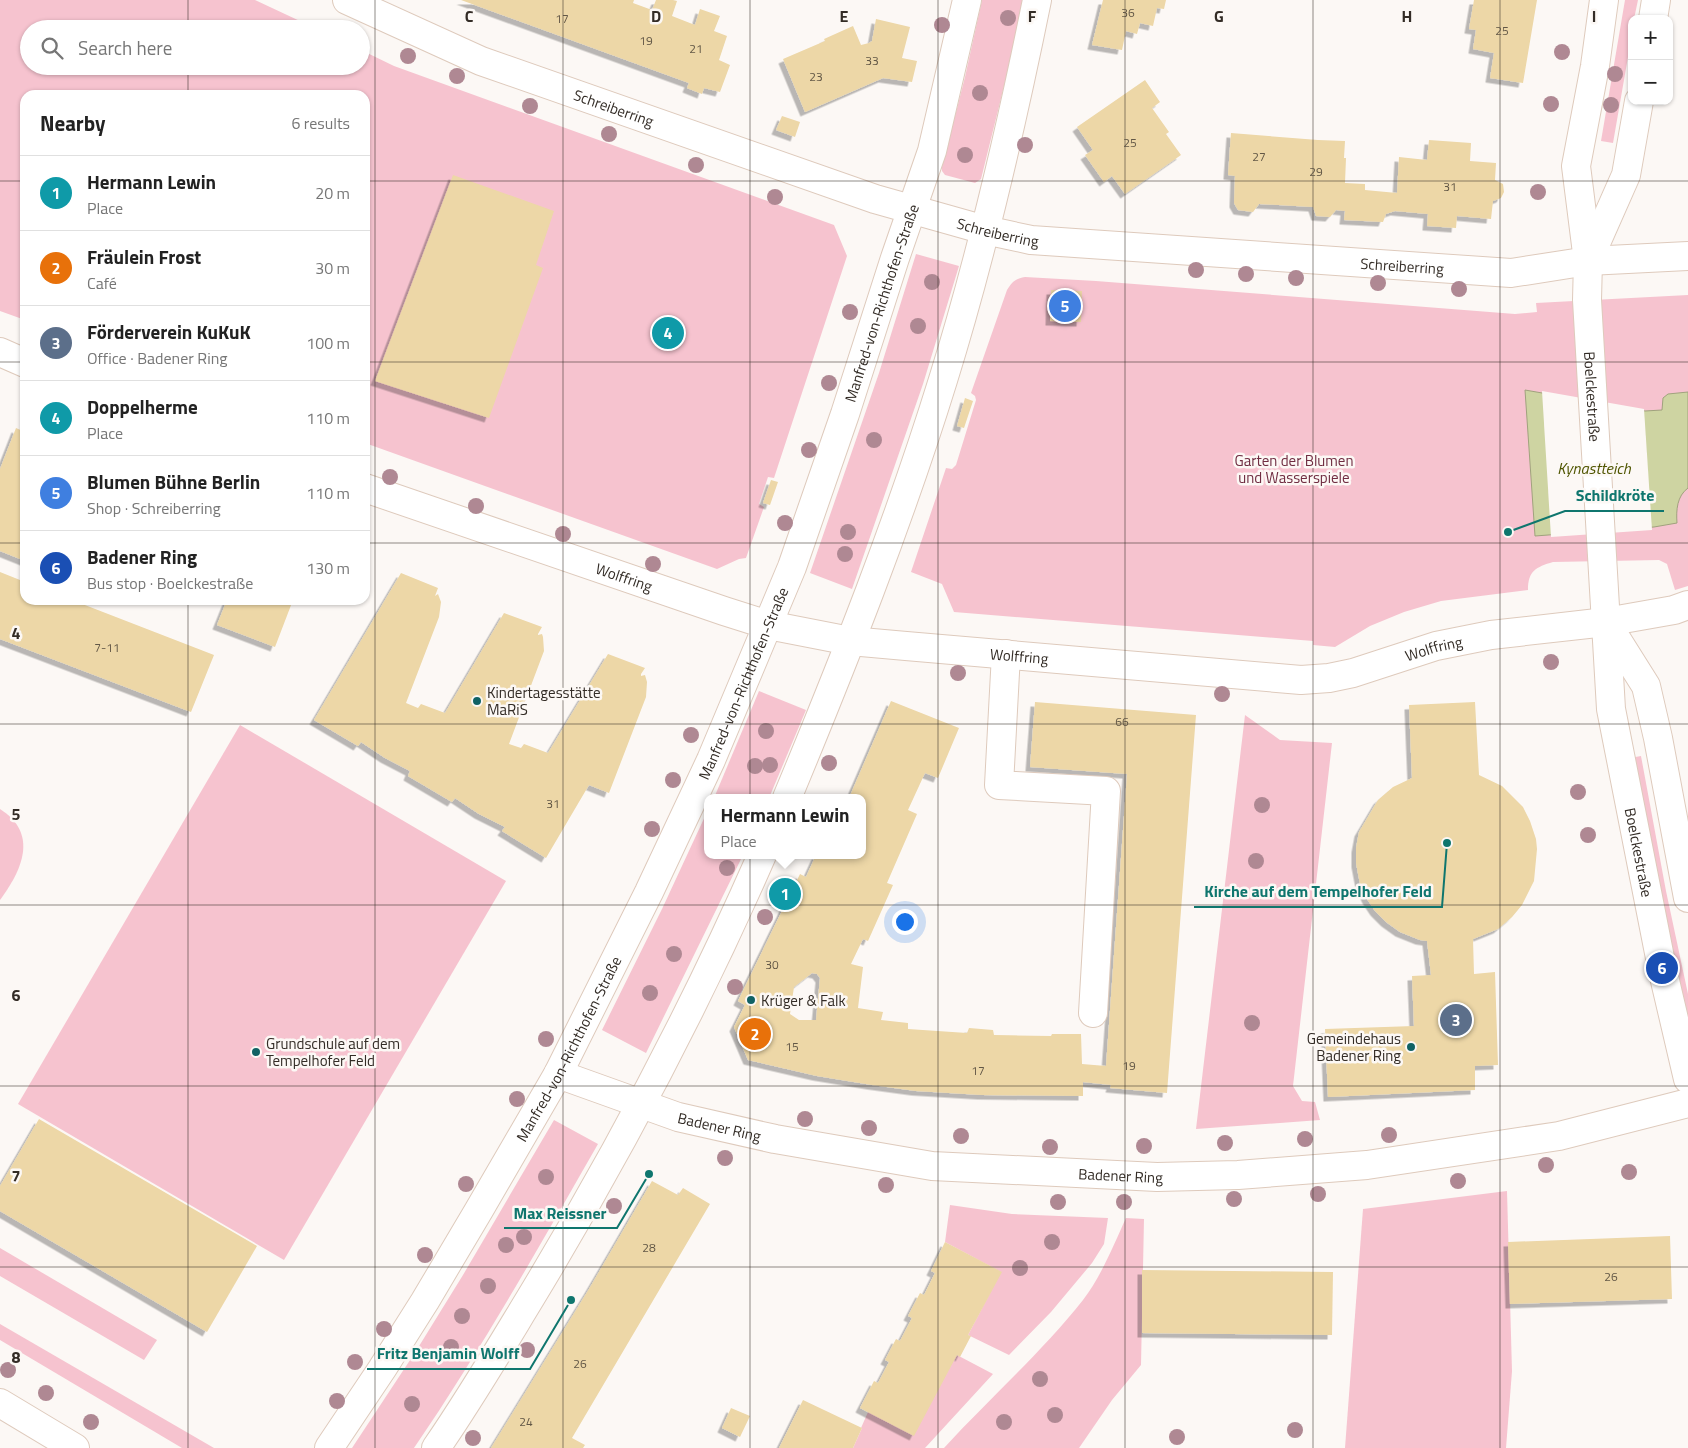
<!DOCTYPE html>
<meta charset="utf-8">
<style>
body{margin:0;font-family:"Titillium Web",sans-serif;background:#f2f2f2;color:#222}
.controls{position:absolute;right:15px;top:15px;display:grid;overflow:hidden;border-radius:10px;box-shadow:0 1px 4px #0004}
.controls button{width:45px;height:45px;display:grid;place-items:center;padding:0;border:0;border-bottom:1px solid #e0e0e0;background:#fff;color:#222;font:25px sans-serif}
.you{position:absolute;left:904px;top:921px;width:18px;height:18px;margin:-12px;border:4px solid #fff;border-radius:50%;background:#1a73e8;box-shadow:0 0 0 8px #1a73e833}
.badge{display:grid;place-items:center;width:32px;height:32px;border-radius:50%;background:#116264;color:#fff;font-size:16px;font-weight:700}
.pin{position:absolute;translate:-50% -50%;border:2px solid #fff;box-shadow:0 1px 5px #0006}
.popup{position:absolute;left:704px;top:794px;width:162px;height:65px;box-sizing:border-box;display:grid;place-content:center;border-radius:10px;background:#fff;filter:drop-shadow(0 1px 4px #0005);font-size:16px;white-space:nowrap;color:#767676}
.popup b{font-size:19px;color:#222}
.popup::after{content:'';position:absolute;left:50%;top:100%;margin-left:-10px;border:10px solid transparent;border-top-color:#fff}
.list{margin:0;padding:0;list-style:none}
h2{display:flex;justify-content:space-between;align-items:center;height:65px;margin:0;padding:0 20px;font-size:21px}
h2 small{font-size:16px;font-weight:400;color:#767676}
.list li{display:grid;grid-template-columns:32px 1fr auto;gap:15px;align-items:center;box-sizing:border-box;height:75px;padding:0 20px;border-top:1px solid #e0e0e0}
.list b{display:block;font-size:19px;white-space:nowrap}
.list p{margin:0;font-size:16px;white-space:nowrap;color:#767676}
.list em{font-size:16px;font-style:normal;color:#767676}
.icon{flex:none;width:28px;height:28px;fill:none;stroke:currentColor;stroke-width:2;stroke-linecap:round;stroke-linejoin:round}
.map{position:relative;flex:none;width:1688px;height:1448px;overflow:hidden}
.search{position:absolute;background:#fff;box-shadow:0 1px 4px #0004;left:20px;top:20px;width:350px;height:55px;display:flex;align-items:center;gap:12px;box-sizing:border-box;padding:0 18px;border-radius:28px;color:#767676;font-size:19px}
.panel{position:absolute;background:#fff;box-shadow:0 1px 4px #0004;left:20px;top:90px;width:350px;height:515px;border-radius:15px}
.map>svg:first-child{display:block}
.green{fill:#f6c3cf}
.water{fill:#ced4a2;stroke:#a0a27d}
.pier{fill:#fcf8f5}
.building{fill:#edd7a7;fill-rule:evenodd;filter:url(#shadow)}
.lines{fill:none;stroke-linecap:round;stroke-linejoin:round}
.minor-casing{stroke:#decabc;stroke-width:30}
.major-casing{stroke:#decabc;stroke-width:30}
.minor{stroke:#fff;stroke-width:28}
.major{stroke:#fff;stroke-width:28}
.tree{fill:#af8893}
.grid{fill:none;stroke:#332c26;stroke-width:1;stroke-opacity:0.55}
.poi-dot{fill:#116264;stroke:#fcf8f5;stroke-width:2}
.labels{text-anchor:middle;dominant-baseline:central;stroke-width:5;stroke-linejoin:round;paint-order:stroke}
.number-label{font-size:12px;fill:#625746}
.street-label{font-size:15px;fill:#332c26;stroke:#fcf8f5}
.park-label{font-size:15px;fill:#702d42;stroke:#fcf8f5}
.poi-label{font-size:15px;fill:#332c26;stroke:#fcf8f5;text-anchor:start}
.water-label{font-size:16px;font-style:italic;fill:#4f5500;stroke:#fcf8f5}
.grid-label{font-size:16px;text-anchor:middle;font-weight:bold;fill:#332c26;stroke:#fcf8f5;stroke-width:5;stroke-linejoin:round;paint-order:stroke}
.leader{fill:none;stroke:#0f766e;stroke-width:2}
.callout-dot{fill:#0f766e;stroke:#fcf8f5;stroke-width:2}
.callout-label{font-size:16px;text-anchor:middle;font-weight:bold;fill:#0f766e;stroke:#fcf8f5;stroke-width:5;stroke-linejoin:round;paint-order:stroke}
</style>
<div class="map">
<svg width="1688" height="1448" viewBox="0 0 1688 1448">
<defs>
<filter id="shadow"><feDropShadow dx="-4.5" dy="4.5" stdDeviation="0" flood-color="#0004"/></filter>
</defs>
<rect width="100%" height="100%" fill="#fcf8f5"/>
<g class="green">
<path d="M0 0H255L317 29H29V66H361V50L394 66 834 225 847 256 774 478 768 477 759 504 764 507 746 558 739 559 717 569 365 443V95H25V320L0 311Z"/>
<path d="M982 0H1023L1011 58 981 179 975 183 945 175 942 171V167L965 77Z"/>
<path d="M1625 0H1638L1634 19H1632V34L1613 143 1601 141Z"/>
<path d="M916 254 959 266 923 384 852 589 810 573 879 373Z"/>
<path d="M1025 277 1096 281 1515 314 1537 312 1536 303 1688 295V586L1675 590 1667 564 1659 560 1553 562C1536 567 1528 571 1528 590L1441 601 1404 612 1370 626 1335 647 1313 645V641L954 612 942 584 911 572 946 468 952 469 956 465 976 400 975 396 971 393 1007 290C1012 282 1015 279 1025 277Z"/>
<path d="M759 691 806 710 769 798H714Z"/>
<path d="M1245 715 1280 740 1332 743 1293 1086 1302 1101 1315 1102 1320 1120 1196 1129Z"/>
<path d="M240 725 506 881 284 1260 18 1104Z"/>
<path d="M1641 756 1666 891 1688 994V1017L1682 1018 1630 758Z"/>
<path d="M0 809C39 834 22 870 0 900Z"/>
<path d="M707 812 708 855H743L646 1053 602 1030 662 909Z"/>
<path d="M554 1120 598 1144C539 1247 481 1350 414 1448H352L416 1351 463 1275Z"/>
<path d="M1507 1191 1512 1371 1506 1448H1345L1363 1209Z"/>
<path d="M950 1205 1012 1214 1108 1218 1104 1244 1092 1263 1051 1312 1009 1355 968 1335 1001 1272 945 1242Z"/>
<path d="M1126 1218 1144 1219 1141 1365 1112 1400 1079 1448H944C990 1398 1041 1353 1083 1300 1101 1277 1114 1244 1126 1218Z"/>
<path d="M0 1248 157 1340 144 1360 0 1276Z"/>
<path d="M0 1324 214 1448H182L0 1340Z"/>
<path d="M957 1355 993 1374 925 1448H853L862 1428H861L868 1412Z"/>
</g>
<path class="water" d="M1525 390 1645 411 1662 410 1663 398 1668 394 1688 392V488C1677 496 1676 510 1677 523L1654 527 1535 536Z"/>
<path class="pier" d="M1542 391 1644 409 1652 530 1551 537Z"/>
<g class="building">
<path d="M461 0H634L633 3 652 10 656 0H673L677 1 672 16 695 25 700 9 720 16 714 31 727 36 719 60 730 65 720 92 704 88 702 94 687 88 689 83Z"/>
<path d="M1103 0H1166L1164 9 1157 8 1153 26 1140 23 1137 34 1126 31 1122 50 1092 45Z"/>
<path d="M1474 0H1537L1523 83 1490 78 1494 53 1473 49 1476 30 1469 29Z"/>
<path d="M876 19 910 27 902 58 917 61 912 82 883 78 805 112 783 59 825 41 824 39 853 26 861 45 869 43 872 41Z"/>
<path d="M1145 80 1160 102 1152 108 1169 132 1166 134 1181 155 1125 194 1112 176 1104 182 1085 155 1093 150 1077 127Z"/>
<path d="M782 116 800 122 795 137 776 130Z"/>
<path d="M1231 133 1318 140 1345 141 1344 158H1346L1345 183 1365 184V190L1397 193 1399 157 1427 160 1429 140 1471 143 1470 161 1496 163 1495 180 1503 184 1504 192 1501 198 1493 201 1491 219 1457 216 1456 228 1427 226 1428 214 1395 211 1386 214 1383 222 1344 220 1345 211 1336 210 1330 217 1316 216 1313 207 1259 204 1253 212 1238 210 1234 203 1235 176 1228 175Z"/>
<path d="M453 175 554 211 536 265 543 268 489 418 375 381Z"/>
<path d="M1051 290 1082 291 1081 322 1050 321Z"/>
<path d="M965 398 973 401 964 428 957 426Z"/>
<path d="M16 428 25 432V561L0 551V469Z"/>
<path d="M771 480 778 482 770 505 763 503Z"/>
<path d="M0 572 25 582V600H72L214 655 191 712 0 639Z"/>
<path d="M401 573 438 588 435 596 438 594 441 602 439 617 406 703 418 708 421 704 445 713 504 613 542 627 538 634V635L542 634 543 637 544 651 509 744 521 748 524 744 548 753 608 654 645 668 641 674V676L645 675 647 682 646 697 609 793 589 785 546 858 502 831 505 827 479 814 455 798 452 802 408 776 410 771 385 758 361 742 358 746 314 720Z"/>
<path d="M227 600H293L275 647 217 625Z"/>
<path d="M891 701 959 728 938 778 925 773 908 810 917 814 887 883 893 885 868 941 863 939 851 964 863 967 858 1008 883 1012 881 1020 908 1023V1029L967 1033 969 1028 993 1030 994 1035 1051 1036 1052 1034H1081L1082 1064 1106 1066 1127 774 1030 767 1035 702 1196 715 1167 1093 1110 1088 1111 1085 1083 1082V1096L982 1095 916 1091 872 1085 817 1076 748 1060 734 1027 745 1005 738 1001 800 874 806 877 816 855H862V798H849ZM812 973 817 974 820 978 816 1020H799L790 1014 794 987Z"/>
<path d="M1475 702 1479 775 1502 786 1523 807 1530 821 1536 839 1537 849 1534 881 1522 905 1512 917 1498 929 1473 939 1474 974 1495 972 1498 1065 1475 1066V1090L1328 1097 1325 1029 1414 1026 1412 976 1431 975 1427 941 1420 940 1400 932 1386 922 1375 911 1367 899 1360 884 1356 863V848L1359 832 1378 800 1393 787 1412 778 1409 705Z"/>
<path d="M39 1119 257 1246 207 1332 0 1211V1186Z"/>
<path d="M652 1181 678 1195 683 1188 710 1204 572 1438 585 1445 583 1448H491L589 1289Z"/>
<path d="M1670 1236 1672 1299 1510 1304 1508 1242Z"/>
<path d="M945 1242 1002 1272 968 1335 971 1336 960 1357 957 1355 914 1436 860 1408 874 1381 878 1383 889 1362 885 1360 896 1339 900 1341 912 1318 908 1316 920 1293 924 1295 935 1273 931 1271Z"/>
<path d="M1142 1270 1333 1272 1332 1335 1142 1333Z"/>
<path d="M803 1400 862 1428 853 1448H779Z"/>
<path d="M731 1408 750 1416 740 1437 722 1428Z"/>
</g>
<g class="lines">
<g class="minor-casing">
<g id="minor">
<path id="s1" d="M347 0 481 61 875 199 985 230 1031 240 1511 273 1588 261 1688 256"/>
<path d="M0 352 25 363"/>
<path id="s2" d="M365 488 724 611 768 625 850 641 906 646 1301 680 1329 678 1353 673 1436 646 1491 635 1606 622 1674 610 1688 605"/>
<path d="M1006 654 999 785 1106 791 1093 1013"/>
<path d="M787 798C844 661 899 522 943 380 982 255 1011 128 1037 0"/>
<path id="s3" d="M558 1074 678 1117 775 1139 932 1166 1157 1177 1238 1175 1367 1165 1559 1136 1688 1103"/>
<path d="M0 1403 75 1448"/>
<path id="s4" d="M329 1448 382 1369 425 1301 479 1210 558 1074 649 892 711 760 792 567 845 414 895 258 932 151 967 0"/>
<path d="M436 1448C470 1399 500 1348 531 1297 617 1155 695 1008 762 855"/>
</g>
</g>
<g class="major-casing">
<g id="major">
<path id="s5" d="M1604 0 1595 66 1576 166 1588 261 1587 300 1611 709 1662 968 1688 1079"/>
<path d="M1653 19 1656 0"/>
<path d="M1588 261 1626 175 1639 101"/>
<path d="M1607 624 1646 686 1658 738 1688 898"/>
</g>
</g>
<use href="#minor" class="minor"/>
<use href="#major" class="major"/>
</g>
<g class="tree">
<circle cx="1008" cy="18" r="8"/>
<circle cx="942" cy="25" r="8"/>
<circle cx="1562" cy="52" r="8"/>
<circle cx="408" cy="56" r="8"/>
<circle cx="1615" cy="74" r="8"/>
<circle cx="457" cy="76" r="8"/>
<circle cx="980" cy="93" r="8"/>
<circle cx="1551" cy="104" r="8"/>
<circle cx="1611" cy="105" r="8"/>
<circle cx="530" cy="106" r="8"/>
<circle cx="609" cy="134" r="8"/>
<circle cx="1025" cy="145" r="8"/>
<circle cx="965" cy="155" r="8"/>
<circle cx="696" cy="165" r="8"/>
<circle cx="1538" cy="192" r="8"/>
<circle cx="775" cy="197" r="8"/>
<circle cx="1196" cy="270" r="8"/>
<circle cx="1246" cy="274" r="8"/>
<circle cx="1296" cy="278" r="8"/>
<circle cx="932" cy="282" r="8"/>
<circle cx="1378" cy="283" r="8"/>
<circle cx="1459" cy="289" r="8"/>
<circle cx="850" cy="312" r="8"/>
<circle cx="918" cy="326" r="8"/>
<circle cx="829" cy="383" r="8"/>
<circle cx="874" cy="440" r="8"/>
<circle cx="809" cy="450" r="8"/>
<circle cx="390" cy="477" r="8"/>
<circle cx="476" cy="506" r="8"/>
<circle cx="785" cy="523" r="8"/>
<circle cx="848" cy="532" r="8"/>
<circle cx="563" cy="534" r="8"/>
<circle cx="845" cy="554" r="8"/>
<circle cx="653" cy="564" r="8"/>
<circle cx="1551" cy="662" r="8"/>
<circle cx="958" cy="673" r="8"/>
<circle cx="1222" cy="694" r="8"/>
<circle cx="766" cy="731" r="8"/>
<circle cx="691" cy="735" r="8"/>
<circle cx="829" cy="763" r="8"/>
<circle cx="770" cy="765" r="8"/>
<circle cx="755" cy="766" r="8"/>
<circle cx="673" cy="780" r="8"/>
<circle cx="1578" cy="792" r="8"/>
<circle cx="1262" cy="805" r="8"/>
<circle cx="652" cy="829" r="8"/>
<circle cx="1588" cy="835" r="8"/>
<circle cx="1256" cy="861" r="8"/>
<circle cx="727" cy="868" r="8"/>
<circle cx="765" cy="917" r="8"/>
<circle cx="674" cy="954" r="8"/>
<circle cx="735" cy="987" r="8"/>
<circle cx="650" cy="993" r="8"/>
<circle cx="1252" cy="1023" r="8"/>
<circle cx="546" cy="1039" r="8"/>
<circle cx="517" cy="1099" r="8"/>
<circle cx="805" cy="1119" r="8"/>
<circle cx="869" cy="1128" r="8"/>
<circle cx="1389" cy="1135" r="8"/>
<circle cx="961" cy="1136" r="8"/>
<circle cx="1305" cy="1139" r="8"/>
<circle cx="1225" cy="1143" r="8"/>
<circle cx="1144" cy="1146" r="8"/>
<circle cx="1050" cy="1147" r="8"/>
<circle cx="725" cy="1158" r="8"/>
<circle cx="1546" cy="1165" r="8"/>
<circle cx="1629" cy="1172" r="8"/>
<circle cx="546" cy="1177" r="8"/>
<circle cx="1458" cy="1181" r="8"/>
<circle cx="466" cy="1184" r="8"/>
<circle cx="886" cy="1185" r="8"/>
<circle cx="1318" cy="1194" r="8"/>
<circle cx="1234" cy="1199" r="8"/>
<circle cx="1058" cy="1202" r="8"/>
<circle cx="1124" cy="1202" r="8"/>
<circle cx="614" cy="1206" r="8"/>
<circle cx="524" cy="1237" r="8"/>
<circle cx="1052" cy="1242" r="8"/>
<circle cx="506" cy="1245" r="8"/>
<circle cx="425" cy="1255" r="8"/>
<circle cx="1020" cy="1268" r="8"/>
<circle cx="488" cy="1286" r="8"/>
<circle cx="462" cy="1316" r="8"/>
<circle cx="384" cy="1329" r="8"/>
<circle cx="451" cy="1347" r="8"/>
<circle cx="527" cy="1350" r="8"/>
<circle cx="355" cy="1362" r="8"/>
<circle cx="8" cy="1370" r="8"/>
<circle cx="1040" cy="1379" r="8"/>
<circle cx="46" cy="1393" r="8"/>
<circle cx="337" cy="1401" r="8"/>
<circle cx="412" cy="1404" r="8"/>
<circle cx="1055" cy="1415" r="8"/>
<circle cx="91" cy="1422" r="8"/>
<circle cx="1004" cy="1422" r="8"/>
<circle cx="1295" cy="1430" r="8"/>
<circle cx="1177" cy="1437" r="8"/>
<circle cx="473" cy="1438" r="8"/>
</g>
<path class="grid" d="M188 0V29M375 0V1448M563 0V1448M750 0V1448M938 0V1448M1125 0V1448M1313 0V1448M1500 0V1448M188 66V95M0 181H25M365 181H1688M0 362H25M365 362H1688M0 543H25M365 543H1688M188 600V1448M0 724H1688M0 905H1688M0 1086H1688M0 1267H1688"/>
<g class="poi-dot">
<circle cx="477" cy="701" r="5"/>
<circle cx="751" cy="1000" r="5"/>
<circle cx="1411" cy="1047" r="5"/>
<circle cx="256" cy="1052" r="5"/>
</g>
<g class="labels">
<g class="number-label">
<text x="1128" y="12">36</text>
<text x="562" y="18">17</text>
<text x="1502" y="30">25</text>
<text x="646" y="40">19</text>
<text x="696" y="48">21</text>
<text x="872" y="60">33</text>
<text x="816" y="76">23</text>
<text x="1130" y="142">25</text>
<text x="1259" y="156">27</text>
<text x="1316" y="171">29</text>
<text x="1450" y="186">31</text>
<text x="107" y="647">7-11</text>
<text x="1122" y="721">66</text>
<text x="553" y="803">31</text>
<text x="772" y="964">30</text>
<text x="792" y="1046">15</text>
<text x="1129" y="1065">19</text>
<text x="978" y="1070">17</text>
<text x="649" y="1247">28</text>
<text x="1611" y="1276">26</text>
<text x="580" y="1363">26</text>
<text x="526" y="1421">24</text>
</g>
<g class="street-label">
<text stroke="none"><textPath href="#s1" startOffset="288">Schreiberring</textPath></text>
<text stroke="none"><textPath href="#s1" startOffset="692">Schreiberring</textPath></text>
<text stroke="none"><textPath href="#s1" startOffset="1098">Schreiberring</textPath></text>
<text stroke="none"><textPath href="#s4" startOffset="1276">Manfred-von-Richthofen-Straße</textPath></text>
<text stroke="none"><textPath href="#s5" startOffset="400">Boelckestraße</textPath></text>
<text stroke="none"><textPath href="#s2" startOffset="274">Wolffring</textPath></text>
<text stroke="none"><textPath href="#s2" startOffset="1099">Wolffring</textPath></text>
<text stroke="none"><textPath href="#s2" startOffset="679">Wolffring</textPath></text>
<text stroke="none"><textPath href="#s4" startOffset="871">Manfred-von-Richthofen-Straße</textPath></text>
<text stroke="none"><textPath href="#s5" startOffset="859">Boelckestraße</textPath></text>
<text stroke="none"><textPath href="#s4" startOffset="466">Manfred-von-Richthofen-Straße</textPath></text>
<text stroke="none"><textPath href="#s3" startOffset="170">Badener Ring</textPath></text>
<text stroke="none"><textPath href="#s3" startOffset="575">Badener Ring</textPath></text>
</g>
<g class="park-label">
<text x="1294" y="460">Garten der Blumen<tspan x="1294" dy="17">und Wasserspiele</tspan></text>
</g>
<g class="poi-label">
<text x="487" y="692">Kindertagesstätte<tspan x="487" dy="17">MaRiS</tspan></text>
<text x="761" y="1000">Krüger &amp; Falk</text>
<text x="1401" y="1038" text-anchor="end">Gemeindehaus<tspan x="1401" dy="17">Badener Ring</tspan></text>
<text x="266" y="1043">Grundschule auf dem<tspan x="266" dy="17">Tempelhofer Feld</tspan></text>
</g>
<g class="water-label">
<text x="1594" y="468">Kynastteich</text>
</g>
</g>
<g class="grid-label">
<text x="469" y="22">C</text>
<text x="656" y="22">D</text>
<text x="844" y="22">E</text>
<text x="1032" y="22">F</text>
<text x="1219" y="22">G</text>
<text x="1407" y="22">H</text>
<text x="1594" y="22">I</text>
<text x="16" y="639">4</text>
<text x="16" y="820">5</text>
<text x="16" y="1001">6</text>
<text x="16" y="1182">7</text>
<text x="16" y="1363">8</text>
</g>
<path class="leader" d="M1508 532L1565 511H1664M1447 843L1442 907H1194M649 1174L617 1228H504M571 1300L530 1369H367"/>
<g class="callout-dot">
<circle cx="1508" cy="532" r="5"/>
<circle cx="1447" cy="843" r="5"/>
<circle cx="649" cy="1174" r="5"/>
<circle cx="571" cy="1300" r="5"/>
</g>
<g class="callout-label">
<text x="1615" y="501">Schildkröte</text>
<text x="1318" y="897">Kirche auf dem Tempelhofer Feld</text>
<text x="560" y="1219">Max Reissner</text>
<text x="448" y="1359">Fritz Benjamin Wolff</text>
</g>
</svg>
<div class="controls">
<button>+</button>
<button>−</button>
</div>
<div class="you"></div>
<div class="pin badge" style="left:785px;top:894px;background:#0f9aa8">1</div>
<div class="popup"><b>Hermann Lewin</b>Place</div>
<div class="pin badge" style="left:755px;top:1034px;background:#e8710a">2</div>
<div class="pin badge" style="left:1456px;top:1020px;background:#5c6f8a">3</div>
<div class="pin badge" style="left:668px;top:333px;background:#0f9aa8">4</div>
<div class="pin badge" style="left:1065px;top:306px;background:#3f7fe0">5</div>
<div class="pin badge" style="left:1662px;top:968px;background:#1a4fb4">6</div>
<div class="search"><svg class="icon" aria-label="search" viewBox="0 0 24 24"><circle cx="10" cy="10" r="6"/><path d="M15 15l6 6"/></svg>Search here</div>
<section class="panel">
<h2>Nearby<small>6 results</small></h2>
<ul class="list">
<li><span class="badge" style="background:#0f9aa8">1</span><div><b>Hermann Lewin</b><p>Place</p></div><em>20 m</em></li>
<li><span class="badge" style="background:#e8710a">2</span><div><b>Fräulein Frost</b><p>Café</p></div><em>30 m</em></li>
<li><span class="badge" style="background:#5c6f8a">3</span><div><b>Förderverein KuKuK</b><p>Office · Badener Ring</p></div><em>100 m</em></li>
<li><span class="badge" style="background:#0f9aa8">4</span><div><b>Doppelherme</b><p>Place</p></div><em>110 m</em></li>
<li><span class="badge" style="background:#3f7fe0">5</span><div><b>Blumen Bühne Berlin</b><p>Shop · Schreiberring</p></div><em>110 m</em></li>
<li><span class="badge" style="background:#1a4fb4">6</span><div><b>Badener Ring</b><p>Bus stop · Boelckestraße</p></div><em>130 m</em></li>
</ul>
</section>
</div>
